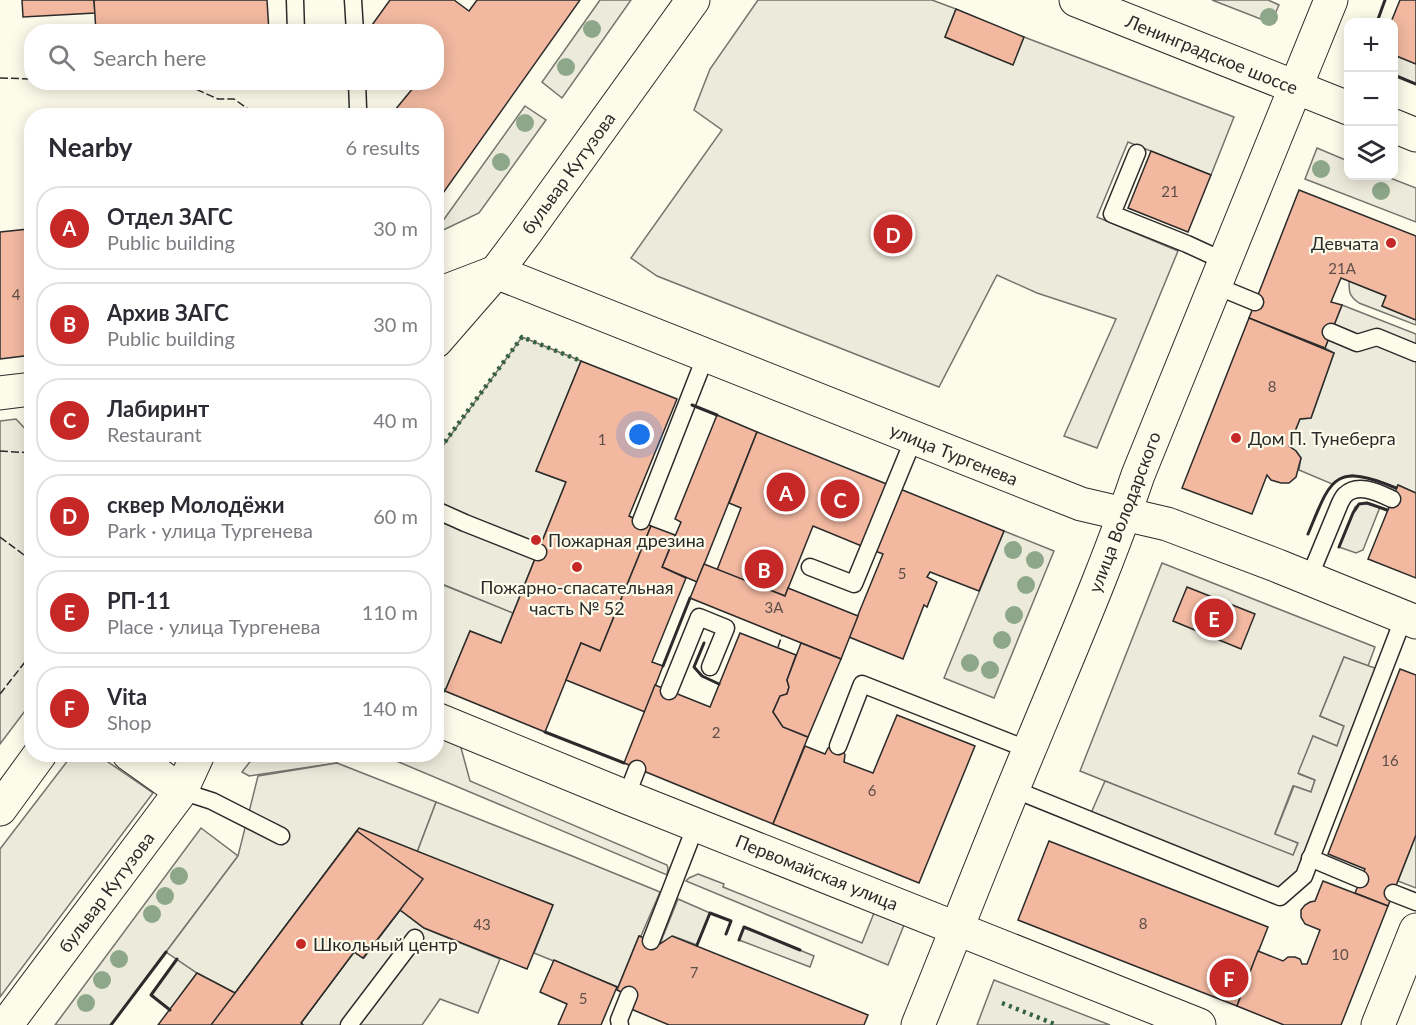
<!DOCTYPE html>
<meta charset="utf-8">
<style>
body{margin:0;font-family:Lato,sans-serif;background:#f7f7f7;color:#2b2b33}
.controls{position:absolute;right:18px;top:18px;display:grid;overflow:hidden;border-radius:12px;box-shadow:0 3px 15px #0003}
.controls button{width:54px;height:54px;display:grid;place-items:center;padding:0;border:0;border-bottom:2px solid #e1e1e2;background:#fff;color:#2b2b33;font:30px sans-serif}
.you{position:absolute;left:640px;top:435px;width:21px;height:21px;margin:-15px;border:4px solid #fff;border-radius:50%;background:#1a73e8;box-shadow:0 0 0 9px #1a73e833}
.badge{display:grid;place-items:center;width:39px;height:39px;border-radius:50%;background:#c62828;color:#fff;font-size:20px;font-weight:700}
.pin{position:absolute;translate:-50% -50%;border:3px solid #fff;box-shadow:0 2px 6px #0006}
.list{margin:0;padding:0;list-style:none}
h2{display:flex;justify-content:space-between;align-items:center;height:78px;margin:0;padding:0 24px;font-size:26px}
h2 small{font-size:20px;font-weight:400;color:#7c7c81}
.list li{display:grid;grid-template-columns:39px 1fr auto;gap:18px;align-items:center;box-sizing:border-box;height:84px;margin:0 12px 12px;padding:0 12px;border:2px solid #e1e1e2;border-radius:24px}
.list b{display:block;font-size:22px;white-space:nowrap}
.list p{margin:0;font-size:20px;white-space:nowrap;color:#7c7c81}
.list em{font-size:20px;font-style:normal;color:#7c7c81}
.icon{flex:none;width:33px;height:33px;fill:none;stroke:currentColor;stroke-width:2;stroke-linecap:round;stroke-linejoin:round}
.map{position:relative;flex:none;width:1416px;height:1025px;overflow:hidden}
.search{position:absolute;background:#fff;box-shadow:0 3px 15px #0003;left:24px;top:24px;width:420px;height:66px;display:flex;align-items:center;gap:15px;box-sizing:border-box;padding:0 21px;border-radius:24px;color:#7c7c81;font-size:22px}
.panel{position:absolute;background:#fff;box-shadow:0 3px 15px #0003;left:24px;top:108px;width:420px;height:654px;border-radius:24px}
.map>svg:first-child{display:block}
.green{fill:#ecebdb;stroke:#74746e;stroke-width:1.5}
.parking{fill:#eceadb;stroke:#74746e;stroke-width:1.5}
.building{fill:#f2b8a0;stroke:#2b2b2b;stroke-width:1.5}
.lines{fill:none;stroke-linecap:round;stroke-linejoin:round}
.lane-casing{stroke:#2b2b2b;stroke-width:19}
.street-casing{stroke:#2b2b2b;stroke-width:35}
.secondary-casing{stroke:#2b2b2b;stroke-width:35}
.lane{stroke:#fdfbea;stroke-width:16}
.street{stroke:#fdfbea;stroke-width:33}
.secondary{stroke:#fdfbea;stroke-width:33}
.hedge{stroke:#34623c;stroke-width:4.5;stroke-dasharray:3 4.5;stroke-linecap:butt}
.fence{stroke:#2b2b2b;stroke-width:1.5;stroke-dasharray:8 3;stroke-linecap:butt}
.wall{stroke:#2b2b2b;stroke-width:3}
.tree{fill:#8ea78a}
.poi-dot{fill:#c62828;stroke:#fdfbea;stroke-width:2}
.labels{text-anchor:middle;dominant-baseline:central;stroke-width:4.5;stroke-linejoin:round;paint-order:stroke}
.number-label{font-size:15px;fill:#5d4e48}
.street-label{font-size:18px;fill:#2b2b2b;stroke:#fdfbea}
.poi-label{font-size:18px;fill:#2b2b2b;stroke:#fdfbea;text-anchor:start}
</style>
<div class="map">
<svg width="1416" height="1025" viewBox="0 0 1416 1025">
<rect width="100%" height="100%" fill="#fdfbea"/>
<g class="green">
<path d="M600 0H631L562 98 542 82Z"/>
<path d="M758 0H932L956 9 945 37 1012 64 1024 37 1234 117 1211 175 1128 142 1097 217 1178 251 1097 448 1064 436 1116 319 1037 293 997 275 939 387 657 276 631 258 722 130 694 110 710 69Z"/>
<path d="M1212 0H1268L1279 5 1271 23Z"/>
<path d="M1394 55 1416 64V84L1394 75Z"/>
<path d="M525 106 546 120 479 213 437 233V229Z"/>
<path d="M1317 148 1348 161V176H1385L1416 188V222L1305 179Z"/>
<path d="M1349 281 1386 296 1382 306 1416 320V325L1359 303C1349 296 1349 292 1349 281Z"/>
<path d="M16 419 31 435V703L0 744V421Z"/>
<path d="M1364 503 1380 507 1363 550 1356 553 1339 547 1355 507 1359 504Z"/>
<path d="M1004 531 1054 551 994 698 944 678Z"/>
<path d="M1162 563 1375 647 1368 666 1344 657 1320 716 1344 726 1337 746 1313 736 1299 774 1315 780 1311 792 1293 786 1275 833 1298 843 1293 856 1080 771Z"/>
<path d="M436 582 513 613 501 643 470 631 445 691 437 688Z"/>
<path d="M437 734 460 744 470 781 667 865 668 868 667 875 382 755 436 754Z"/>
<path d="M256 754 335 755 337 763 249 776 242 772Z"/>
<path d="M72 755H98L153 793 0 997V849Z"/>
<path d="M436 802 572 856 660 892 641 936H639L618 987 534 953 553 905 417 852Z"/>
<path d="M201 828 238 856 111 1025H55Z"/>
<path d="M1416 835V888L1398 881Z"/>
<path d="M698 874 724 884 723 887 862 943 874 913 904 925 888 965 686 881 689 878Z"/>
<path d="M678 899 710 913 697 945 673 936 660 944Z"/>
<path d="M744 927 814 956 810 967 739 940Z"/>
<path d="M177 959 197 973 170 1010 151 995Z"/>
<path d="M994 980 1110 1025H977Z"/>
</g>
<g class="parking">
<path d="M1342 305 1416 334V493L1398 485 1396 488 1377 480 1352 475 1341 478 1332 484 1299 470 1301 458 1296 451 1289 446 1300 419 1311 418 1334 353 1325 348Z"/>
<path d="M522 337 581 361 536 471 566 482 513 613 437 582V454Z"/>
<path d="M1344 657 1383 671 1304 876 1280 897 1088 820 1105 781 1293 855 1298 843 1275 834 1294 786 1311 792 1315 780 1298 773 1313 736 1337 746 1344 726 1320 716Z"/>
<path d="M337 763 436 802 417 852 235 993 197 973 166 952 238 856 258 776Z"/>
<path d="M400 910 424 928 500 959 478 1013 440 999 422 1025H303L301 1023 354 952 364 958Z"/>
</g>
<g class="building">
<path d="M22 0H94L95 13 23 17Z"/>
<path d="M94 0H267L269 32H96Z"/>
<path d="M390 0H454L469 11 477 0H580L436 203V116H390L418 82H436V32H367Z"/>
<path d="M1400 0H1416V64L1394 55V22H1391Z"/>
<path d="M956 9 1024 37 1013 65 945 37Z"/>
<path d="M1151 151 1211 175 1188 232 1128 208Z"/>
<path d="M1299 190 1416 236V320L1382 306 1386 296 1341 278 1331 302 1342 305 1325 348 1249 318Z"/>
<path d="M32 210V355L0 359V232L28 229 26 211Z"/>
<path d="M1249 318 1334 353 1311 418 1300 419 1289 446 1296 451 1301 458 1296 477 1289 483H1281L1271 480 1267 475 1252 514 1182 488Z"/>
<path d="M581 361 677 399 629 516 651 526 600 651 581 643 545 732 445 691 470 631 501 643 566 482 536 471Z"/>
<path d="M717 415 757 432 697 582 662 567 681 522 675 519Z"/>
<path d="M757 432 889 485 864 547 813 526 785 596 717 570 741 508 729 503Z"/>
<path d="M1398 485 1416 493V578L1368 559Z"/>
<path d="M900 489 1004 531 979 591 930 572 927 577 937 582 927 607 924 605 903 659 849 637 883 554 875 551Z"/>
<path d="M651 526 675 535 662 567 686 578 652 662 663 666 645 712 566 680 581 643 600 651Z"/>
<path d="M704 564 785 596 788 588 858 616 841 659 690 598Z"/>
<path d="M1187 587 1255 614 1241 649 1173 621Z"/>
<path d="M740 633 796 655 787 680 789 687 787 694 780 696 773 712 783 727 808 737 773 824 624 763 655 685 710 707Z"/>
<path d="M801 643 841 659 808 737 783 727 773 712 780 696 787 694 789 687 787 680Z"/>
<path d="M1400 669 1416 675V835L1388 906 1355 893 1365 869 1328 854Z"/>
<path d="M897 715 975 746 919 883 773 824 805 746 825 754 828 748 835 745 842 748 845 755 844 762 873 773Z"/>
<path d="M359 828 553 905 527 969 424 928 400 910 363 958 354 952 301 1023 303 1025H158L197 973 235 993Z"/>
<path d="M357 831 423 879 400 910 363 958 354 952 301 1023 303 1025H211Z"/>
<path d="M1049 841 1268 927 1237 1006 1018 920Z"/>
<path d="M1323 881 1388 906 1341 1025H1284L1237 1006 1258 951 1283 961 1288 957H1295L1300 959 1302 964H1307L1320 930 1305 924 1301 917V910L1305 905 1310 902 1315 901Z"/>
<path d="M639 936 660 944 672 936 868 1015 864 1025H669L631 1009 635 998 617 990Z"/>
<path d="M554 960 617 987 601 1025H558L567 1004 540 992Z"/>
</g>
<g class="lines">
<g class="lane-casing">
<g id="lane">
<path d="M295 0 296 32"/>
<path d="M353 0 355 32"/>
<path d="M357 82 358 108"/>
<path d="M1137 153 1112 214 1187 244 1224 261"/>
<path d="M1214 285 1255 302"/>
<path d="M1331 332 1357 343 1377 337 1416 353"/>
<path d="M436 510 465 523 538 552"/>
<path d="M641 521 706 355"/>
<path d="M810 567 854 584 914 438"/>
<path d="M1309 578 1340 503C1341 501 1343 497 1345 495 1358 482 1379 493 1392 499"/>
<path d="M669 691 699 617 726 628 710 667"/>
<path d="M838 746 862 684 1029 750"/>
<path d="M1013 789 1280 897 1304 876 1404 617"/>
<path d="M181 791 212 801 281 836"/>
<path d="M626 797 637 769"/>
<path d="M1310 858 1360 879"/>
<path d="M1393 893 1416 902"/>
<path d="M651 941 696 825"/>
<path d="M349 1025 415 938"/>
<path d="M620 1025 619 1020 629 995"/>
</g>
</g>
<g class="street-casing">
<g id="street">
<path d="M436 295 496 272 1081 504 1167 524 1278 566 1416 622"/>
<path d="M0 393 32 389"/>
<path d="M436 719 626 797 1199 1025"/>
<path d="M129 754 181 791"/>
<path d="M918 1025C957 929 994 833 1034 738 1070 651 1108 564 1138 475L1331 0"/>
<path d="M1378 1025 1416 930"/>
</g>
</g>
<g class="secondary-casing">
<g id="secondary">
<path d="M1076 0 1348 108"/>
<path d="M1394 126 1416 135"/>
<path d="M436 341 496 272 526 232 693 0"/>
<path d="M0 809 40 754"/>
<path d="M6 1025 181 791 198 754"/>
</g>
</g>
<use href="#lane" class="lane"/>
<use href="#street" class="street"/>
<use href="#secondary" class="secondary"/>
<g class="hedge">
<path d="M436 454 522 337 581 361"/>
<path d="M436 688 445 691"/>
<path d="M1002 1003 1057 1025"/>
</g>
<g class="fence">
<path d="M0 78 32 79"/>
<path d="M98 82 191 87 218 99H234L258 116"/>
<path d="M0 451 32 453"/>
<path d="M0 537 32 561"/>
<path d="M778 647 782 635"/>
<path d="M0 694 32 653"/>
</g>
<g class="wall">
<path d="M1377 22 1385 0"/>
<path d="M1394 75 1416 84"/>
<path d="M692 405 717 415"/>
<path d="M1308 534C1331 479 1333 462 1396 488"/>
<path d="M1339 547 1353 513 1359 504 1367 503 1387 510"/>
<path d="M704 643 694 667 702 676 719 684"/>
<path d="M663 666 690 598"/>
<path d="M545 732 624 763"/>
<path d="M739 940 744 927 800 950"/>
<path d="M697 945 710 913 731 921 726 934"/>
<path d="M170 1010 151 995 177 959"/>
<path d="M111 1025 166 952"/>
</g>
</g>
<g class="tree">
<circle cx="1269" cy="17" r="9"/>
<circle cx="592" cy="29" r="9"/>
<circle cx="566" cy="67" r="9"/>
<circle cx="525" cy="123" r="9"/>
<circle cx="501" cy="162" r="9"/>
<circle cx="1321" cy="169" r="9"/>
<circle cx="1381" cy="191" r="9"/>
<circle cx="1013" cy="550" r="9"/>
<circle cx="1035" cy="560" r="9"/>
<circle cx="1026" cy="585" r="9"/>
<circle cx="1014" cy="615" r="9"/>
<circle cx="1002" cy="640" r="9"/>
<circle cx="970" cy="663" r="9"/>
<circle cx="990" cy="670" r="9"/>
<circle cx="179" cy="876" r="9"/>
<circle cx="165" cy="896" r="9"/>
<circle cx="152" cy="914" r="9"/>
<circle cx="119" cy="959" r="9"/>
<circle cx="102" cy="980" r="9"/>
<circle cx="86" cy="1003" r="9"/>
</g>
<g class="poi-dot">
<circle cx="1391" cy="243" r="6"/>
<circle cx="1236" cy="438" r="6"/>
<circle cx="536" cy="540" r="6"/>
<circle cx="577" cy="567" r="6"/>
<circle cx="301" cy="944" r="6"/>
</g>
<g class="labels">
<g class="number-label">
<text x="1170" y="191">21</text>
<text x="1342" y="268">21А</text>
<text x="16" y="294">4</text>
<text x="1272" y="386">8</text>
<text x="602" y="439">1</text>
<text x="902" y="573">5</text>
<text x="774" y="607">3А</text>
<text x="716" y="732">2</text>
<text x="1390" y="760">16</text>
<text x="872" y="790">6</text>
<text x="1143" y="923">8</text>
<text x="482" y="924">43</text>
<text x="1340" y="954">10</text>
<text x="694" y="972">7</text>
<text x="583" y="998">5</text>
</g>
<g class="street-label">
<text transform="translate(1212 54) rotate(22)">Ленинградское шоссе</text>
<text transform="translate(568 173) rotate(-54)">бульвар Кутузова</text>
<text transform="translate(954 454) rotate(22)">улица Тургенева</text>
<text transform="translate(1124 512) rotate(-69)">улица Володарского</text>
<text transform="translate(817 872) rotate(22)">Первомайская улица</text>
<text transform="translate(106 892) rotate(-53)">бульвар Кутузова</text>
</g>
<g class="poi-label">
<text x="1379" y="243" text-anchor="end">Девчата</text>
<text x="1248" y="438">Дом П. Тунеберга</text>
<text x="548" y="540">Пожарная дрезина</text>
<text x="577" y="587" text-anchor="middle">Пожарно-спасательная<tspan x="577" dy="21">часть № 52</tspan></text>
<text x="313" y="944">Школьный центр</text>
</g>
</g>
</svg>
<div class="controls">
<button>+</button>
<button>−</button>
<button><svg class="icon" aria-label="layers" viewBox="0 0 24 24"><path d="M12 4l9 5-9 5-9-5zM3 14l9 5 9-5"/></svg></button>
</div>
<div class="you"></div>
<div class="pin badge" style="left:786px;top:492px">A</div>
<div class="pin badge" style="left:764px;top:569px">B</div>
<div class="pin badge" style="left:840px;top:499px">C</div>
<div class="pin badge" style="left:893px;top:234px">D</div>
<div class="pin badge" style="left:1214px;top:618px">E</div>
<div class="pin badge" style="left:1229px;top:978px">F</div>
<div class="search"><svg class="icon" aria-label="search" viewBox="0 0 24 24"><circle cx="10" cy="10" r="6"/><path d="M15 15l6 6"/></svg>Search here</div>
<section class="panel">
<h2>Nearby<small>6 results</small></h2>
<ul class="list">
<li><span class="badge">A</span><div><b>Отдел ЗАГС</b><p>Public building</p></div><em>30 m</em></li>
<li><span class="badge">B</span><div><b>Архив ЗАГС</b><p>Public building</p></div><em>30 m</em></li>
<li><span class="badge">C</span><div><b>Лабиринт</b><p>Restaurant</p></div><em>40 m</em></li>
<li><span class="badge">D</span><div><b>сквер Молодёжи</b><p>Park · улица Тургенева</p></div><em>60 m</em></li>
<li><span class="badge">E</span><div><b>РП-11</b><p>Place · улица Тургенева</p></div><em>110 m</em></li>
<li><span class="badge">F</span><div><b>Vita</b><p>Shop</p></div><em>140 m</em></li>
</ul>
</section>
</div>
